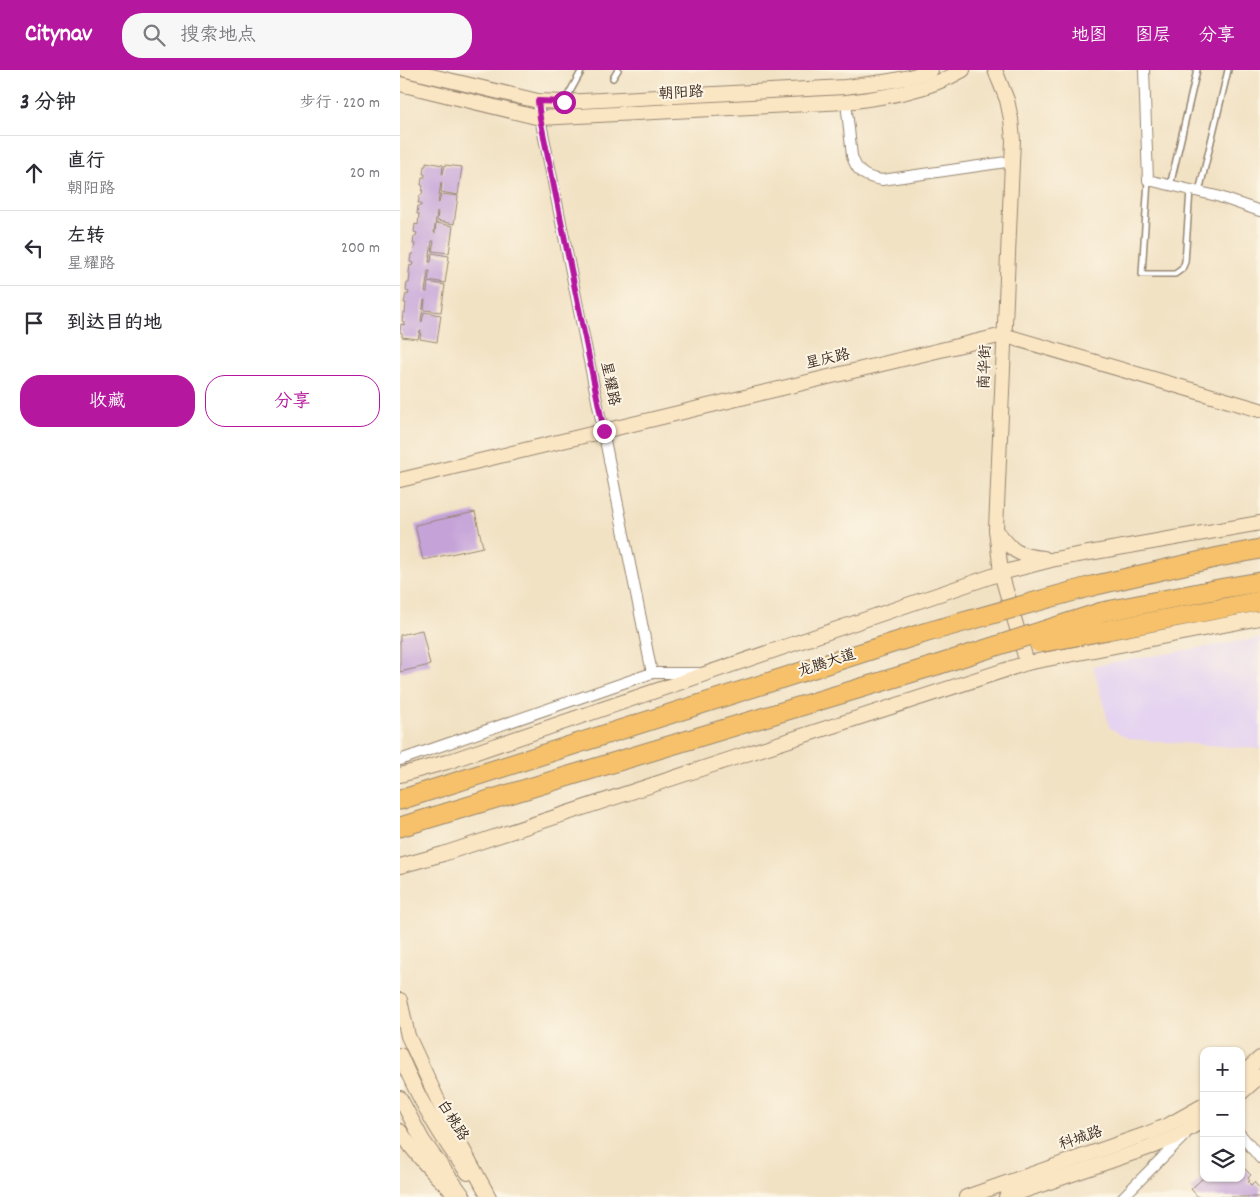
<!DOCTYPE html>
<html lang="zh">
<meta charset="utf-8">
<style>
body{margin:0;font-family:Dekko,"LXGW WenKai TC",sans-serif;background:#f7f7f7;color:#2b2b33}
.controls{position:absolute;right:15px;bottom:15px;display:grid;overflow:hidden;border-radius:10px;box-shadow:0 1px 4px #0004}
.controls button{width:45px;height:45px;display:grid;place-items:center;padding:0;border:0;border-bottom:1px solid #e1e1e2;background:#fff;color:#2b2b33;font:25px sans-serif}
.stop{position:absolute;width:15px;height:15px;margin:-11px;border:4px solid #b5179e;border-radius:50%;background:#fff}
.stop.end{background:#b5179e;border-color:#fff;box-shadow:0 1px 5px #0008}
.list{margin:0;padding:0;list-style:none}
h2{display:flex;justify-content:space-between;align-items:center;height:65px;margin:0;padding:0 20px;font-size:21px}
h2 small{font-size:16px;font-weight:400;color:#7c7c81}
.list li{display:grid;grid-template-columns:32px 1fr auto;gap:15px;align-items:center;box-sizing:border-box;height:75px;padding:0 20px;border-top:1px solid #e1e1e2}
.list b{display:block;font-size:19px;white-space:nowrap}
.list p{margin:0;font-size:16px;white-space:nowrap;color:#7c7c81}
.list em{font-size:16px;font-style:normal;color:#7c7c81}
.actions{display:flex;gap:10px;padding:15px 20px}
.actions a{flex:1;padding:11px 0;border:1px solid #b5179e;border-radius:20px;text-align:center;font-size:18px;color:#b5179e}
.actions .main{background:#b5179e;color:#fff}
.icon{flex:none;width:28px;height:28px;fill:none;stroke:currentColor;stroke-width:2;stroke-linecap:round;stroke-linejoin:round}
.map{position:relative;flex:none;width:860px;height:1127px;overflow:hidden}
header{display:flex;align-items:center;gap:30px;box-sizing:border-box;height:70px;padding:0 25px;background:#b5179e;color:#fff}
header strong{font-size:24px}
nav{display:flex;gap:28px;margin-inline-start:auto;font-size:18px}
.search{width:350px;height:45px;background:#f7f7f7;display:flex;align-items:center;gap:12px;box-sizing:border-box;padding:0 18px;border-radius:20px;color:#7c7c81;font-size:19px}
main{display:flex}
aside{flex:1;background:#fff}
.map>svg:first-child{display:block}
.built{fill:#e5d3f1}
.building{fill:#c5a3d9}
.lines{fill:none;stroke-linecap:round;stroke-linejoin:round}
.lane-casing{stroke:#968671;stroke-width:8}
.street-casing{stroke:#968671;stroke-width:12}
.secondary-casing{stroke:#968671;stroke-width:16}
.highway-casing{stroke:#968671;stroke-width:21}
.lane{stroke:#fff;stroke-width:5}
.street{stroke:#fff;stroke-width:10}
.secondary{stroke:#fbe6c4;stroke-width:14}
.highway{stroke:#f6c16b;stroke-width:19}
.highway-bridge-casing{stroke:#968671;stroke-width:21;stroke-linecap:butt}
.highway-bridge{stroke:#f6c16b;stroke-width:19}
.route{stroke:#b5179e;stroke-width:6}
.labels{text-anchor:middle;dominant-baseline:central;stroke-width:4;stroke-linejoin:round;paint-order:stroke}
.street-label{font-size:15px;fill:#3b2a1e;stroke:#fcf5e5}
</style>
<header>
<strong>Citynav</strong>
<div class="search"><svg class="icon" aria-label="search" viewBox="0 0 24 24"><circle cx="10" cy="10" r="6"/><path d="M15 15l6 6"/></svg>搜索地点</div>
<nav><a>地图</a><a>图层</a><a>分享</a></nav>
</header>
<main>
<aside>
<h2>3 分钟<small>步行 · 220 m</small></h2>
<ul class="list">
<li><svg class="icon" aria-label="ahead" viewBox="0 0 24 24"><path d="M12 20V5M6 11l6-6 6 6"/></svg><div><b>直行</b><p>朝阳路</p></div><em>20 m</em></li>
<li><svg class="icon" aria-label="left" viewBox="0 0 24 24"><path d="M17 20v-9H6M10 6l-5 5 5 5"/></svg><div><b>左转</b><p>星耀路</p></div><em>200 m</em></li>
<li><svg class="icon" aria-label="arrive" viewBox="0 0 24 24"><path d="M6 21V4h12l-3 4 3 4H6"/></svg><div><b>到达目的地</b></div></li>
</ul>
<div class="actions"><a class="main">收藏</a><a>分享</a></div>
</aside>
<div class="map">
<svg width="860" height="1127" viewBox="0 0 860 1127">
<rect width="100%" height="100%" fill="#fcf5e5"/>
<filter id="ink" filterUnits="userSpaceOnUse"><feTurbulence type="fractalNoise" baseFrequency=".02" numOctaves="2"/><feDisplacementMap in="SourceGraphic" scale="10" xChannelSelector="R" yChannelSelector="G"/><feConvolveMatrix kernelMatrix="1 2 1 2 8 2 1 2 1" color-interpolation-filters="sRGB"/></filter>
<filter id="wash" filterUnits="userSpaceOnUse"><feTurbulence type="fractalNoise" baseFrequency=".0096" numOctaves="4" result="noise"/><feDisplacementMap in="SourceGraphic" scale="20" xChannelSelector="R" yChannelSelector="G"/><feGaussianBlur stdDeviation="1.12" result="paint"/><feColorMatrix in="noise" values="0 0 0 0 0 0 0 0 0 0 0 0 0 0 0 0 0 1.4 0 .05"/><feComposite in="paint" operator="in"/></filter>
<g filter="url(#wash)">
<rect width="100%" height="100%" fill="#f2e2c4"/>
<path class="built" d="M860 568V679L729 669 710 658 693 596Z"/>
<g id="blocks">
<g class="building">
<path d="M26 92 43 95 42 104H43L45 95 62 97 58 125 41 122 42 113 41 112 38 133H39L41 124 58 126 54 154 37 151 38 142 37 141 34 163H35L36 153 53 156 49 183 32 181 34 171H32L29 192H31L32 183 49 186 45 213 28 210 30 201H28L25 222H27L28 212 45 215 41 242 24 240 25 230H24L21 251 22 252 24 242 41 245 37 272 20 269 21 260H20L18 269 2 267V263L0 262 1 254 4 255V252L2 251 3 243H5L6 233H4L6 224 8 225 9 222 6 221 7 213H9L10 204 9 203 10 195 12 196 13 193 10 192 11 184H13L15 174H13L14 166H16L17 163 14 162 15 154 18 155 19 144H17L18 136H21V133H18L20 125H22L23 116 21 115 22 107H25V104H23L24 96H26Z"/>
<path d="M75 442 83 477 23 490 15 455Z"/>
<path d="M22 560 30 595 0 602V565Z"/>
<path d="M844 1098 851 1105 848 1108 850 1111 848 1112 851 1115 854 1112 860 1119V1127H812L811 1126 810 1127H798L791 1119 803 1108H841V1101Z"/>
</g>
</g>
</g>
<g filter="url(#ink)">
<use href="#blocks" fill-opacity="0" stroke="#968671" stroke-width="1"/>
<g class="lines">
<g class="lane-casing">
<g id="lane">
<path d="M213 8 218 0"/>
<path d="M166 29 182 0"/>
<path d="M748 110 742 204H775L782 199 785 192 790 120"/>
<path d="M770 116 797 0"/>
<path d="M799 122 828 0"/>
</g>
</g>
<g class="street-casing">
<g id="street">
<path d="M744 0 748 110 817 126 860 141"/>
<path d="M138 31 140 48 252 603"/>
<path d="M446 32 452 86C457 103 465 107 482 110L613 91"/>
<path d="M0 690 252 603H299"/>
<path d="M841 1065 860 1088"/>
<path d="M723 1127 785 1065"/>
</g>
</g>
<g class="secondary-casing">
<g id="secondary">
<path d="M6 0 138 31 164 32 445 17C474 13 504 11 531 0"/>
<path d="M595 0 607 30 611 49 613 70 596 459 601 503 627 593"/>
<path d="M0 14 140 48 446 32C486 27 527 21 563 0"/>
<path d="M0 410 603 265 860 340"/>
<path d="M596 460C612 480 616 486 644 488"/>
<path d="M0 705 47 692 601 503 655 489 860 453"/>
<path d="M0 796 43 784 340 686 627 593 860 548"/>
<path d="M0 930 8 966 48 1052 89 1127"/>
<path d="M0 985C18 1028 40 1067 68 1103"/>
<path d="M841 1005 860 988"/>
<path d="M841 1023 860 1006"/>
<path d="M0 1028 23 1071 64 1127"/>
<path d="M0 1061C15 1084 32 1103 52 1121"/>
<path d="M566 1127 749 1063 770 1054 804 1035"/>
<path d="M606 1127 751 1077 775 1067 804 1050"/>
</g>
</g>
<g class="highway-casing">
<g id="highway">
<path d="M692 516 819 487 860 479"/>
<path d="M702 542 824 518 860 512"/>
<path d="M708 560 860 531"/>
<path d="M0 730 524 563"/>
<path d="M0 757 537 595"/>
</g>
</g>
<use href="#lane" class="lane"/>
<use href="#street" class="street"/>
<use href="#secondary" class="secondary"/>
<use href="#highway" class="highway"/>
<g class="highway-bridge-casing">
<g id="highway-bridge">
<path d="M524 563 692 516"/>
<path d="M639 573 708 560"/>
<path d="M537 595 702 542"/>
</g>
</g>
<use href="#highway-bridge" class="highway-bridge"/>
</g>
</g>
<g class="lines" filter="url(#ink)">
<path class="route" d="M164 32 138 31 140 48 204 361"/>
</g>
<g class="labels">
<g class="street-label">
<text transform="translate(281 24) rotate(-3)">朝阳路</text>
<text transform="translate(428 290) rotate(-13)">星庆路</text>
<text transform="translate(586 297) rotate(-88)">南华街</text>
<text transform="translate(209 314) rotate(78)">星耀路</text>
<text transform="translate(427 594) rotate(-18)">龙腾大道</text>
<text transform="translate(52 1051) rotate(58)">白桃路</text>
<text transform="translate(681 1069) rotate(-19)">科城路</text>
</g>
</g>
</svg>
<div class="controls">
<button>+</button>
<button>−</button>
<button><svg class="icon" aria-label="layers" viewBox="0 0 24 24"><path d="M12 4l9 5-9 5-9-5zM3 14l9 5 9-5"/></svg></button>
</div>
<div class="stop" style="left:164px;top:32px"></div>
<div class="stop end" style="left:204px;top:361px"></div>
</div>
</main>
